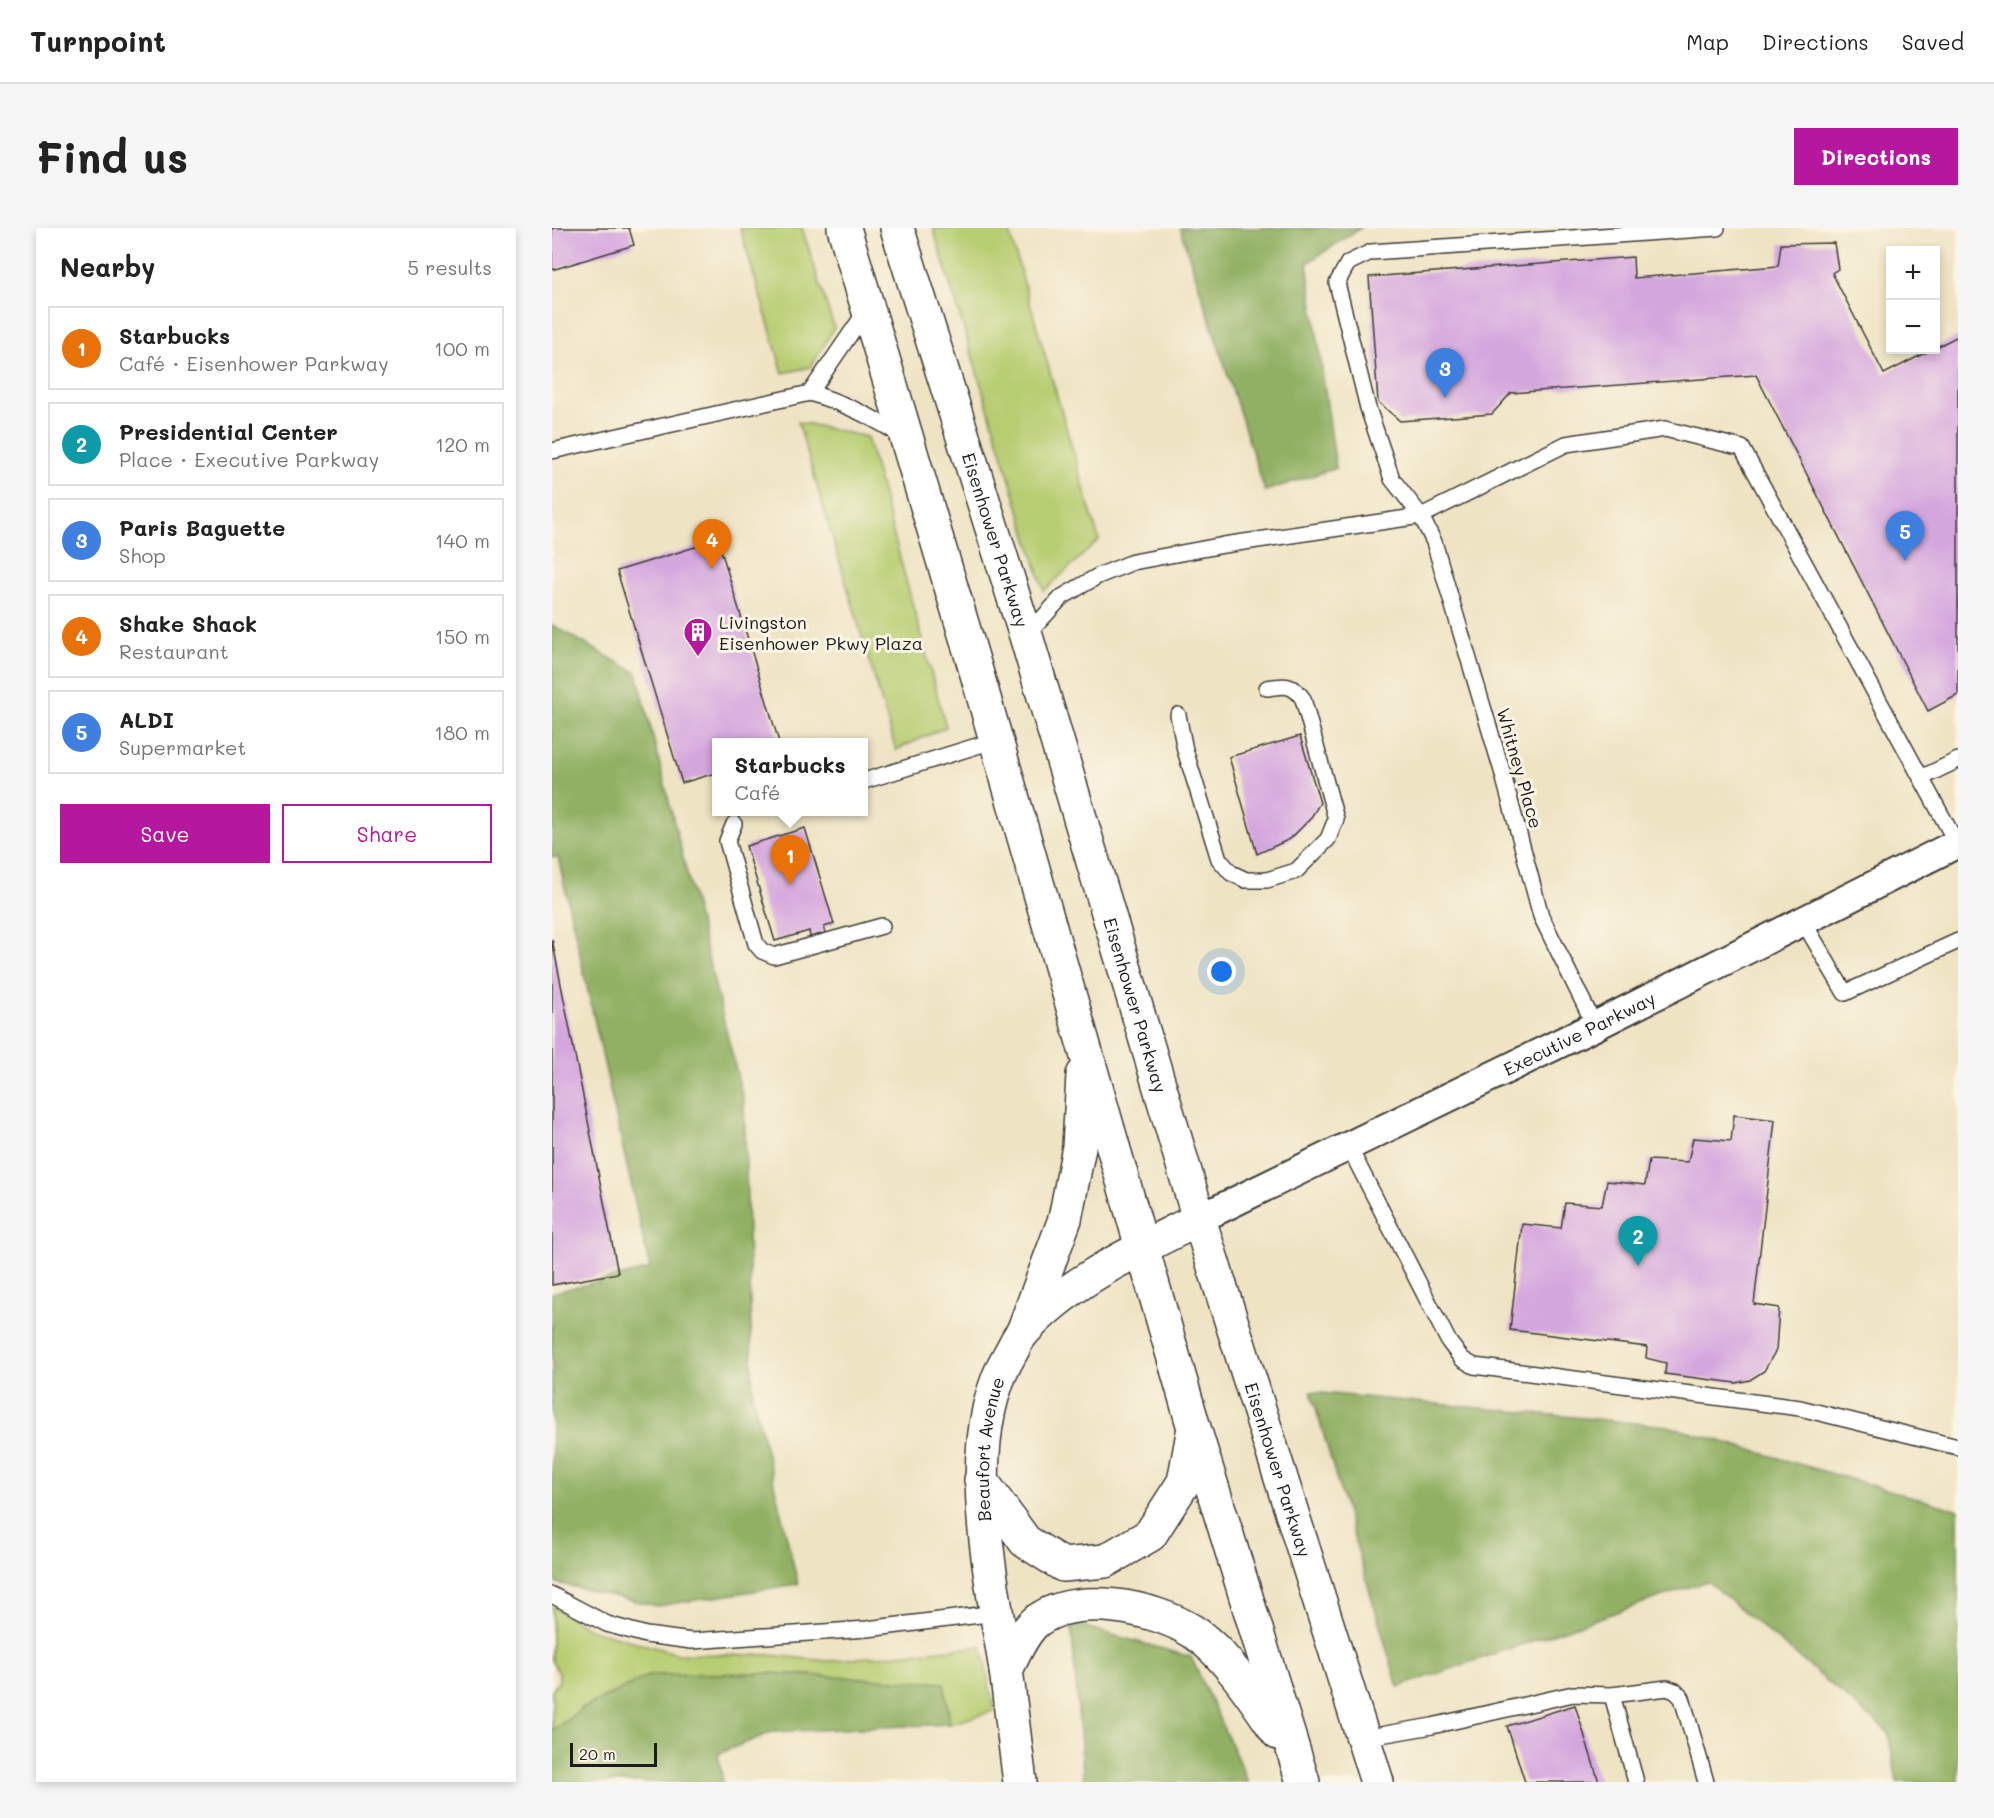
<!DOCTYPE html>
<meta charset="utf-8">
<style>
body{margin:0;font-family:Mali,sans-serif;background:#f6f6f6;color:#222}
.controls{position:absolute;right:18px;top:18px;display:grid;overflow:hidden;border-radius:0px;box-shadow:0 3px 9px #0003}
.controls button{width:54px;height:54px;display:grid;place-items:center;padding:0;border:0;border-bottom:2px solid #e0e0e0;background:#fff;color:#222;font:30px sans-serif}
.scale{position:absolute;left:18px;bottom:15px;width:87px;box-sizing:border-box;padding-left:6px;border:3px solid #1c1c1c;border-top:0;font-size:16px;line-height:21px;white-space:nowrap;color:#1c1c1c;-webkit-text-stroke:4px #fcf5e5;paint-order:stroke}
.you{position:absolute;left:670px;top:744px;width:21px;height:21px;margin:-15px;border:4px solid #fff;border-radius:50%;background:#1a73e8;box-shadow:0 0 0 9px #1a73e833}
.badge{display:grid;place-items:center;width:39px;height:39px;border-radius:50%;background:#b5179e;color:#fff;font-size:20px;font-weight:700}
.pin{position:absolute;translate:-50% -50px;filter:drop-shadow(0 2px 3px #0008)}
.pin::after{content:'';position:absolute;top:32px;width:21px;height:18px;background:inherit;clip-path:polygon(0 0,100% 0,50% 100%)}
.popup{position:absolute;left:160px;top:510px;width:156px;height:78px;box-sizing:border-box;display:grid;place-content:center;border-radius:0px;background:#fff;filter:drop-shadow(0 2px 4px #0005);font-size:20px;white-space:nowrap;color:#767676}
.popup b{font-size:22px;color:#222}
.popup::after{content:'';position:absolute;left:50%;top:100%;margin-left:-12px;border:12px solid transparent;border-top-color:#fff}
.list{margin:0;padding:0;list-style:none}
h2{display:flex;justify-content:space-between;align-items:center;height:78px;margin:0;padding:0 24px;font-size:26px}
h2 small{font-size:20px;font-weight:400;color:#767676}
.list li{display:grid;grid-template-columns:39px 1fr auto;gap:18px;align-items:center;box-sizing:border-box;height:84px;margin:0 12px 12px;padding:0 12px;border:2px solid #e0e0e0;border-radius:0px}
.list b{display:block;font-size:22px;white-space:nowrap}
.list p{margin:0;font-size:20px;white-space:nowrap;color:#767676}
.list em{font-size:20px;font-style:normal;color:#767676}
.actions{display:flex;gap:12px;padding:18px 24px}
.actions a{flex:1;padding:14px 0;border:2px solid #b5179e;border-radius:0px;text-align:center;font-size:21px;color:#b5179e}
.actions .main{background:#b5179e;color:#fff}
.map{position:relative;flex:none;width:1406px;height:1554px;overflow:hidden;border-radius:0px}
header{display:flex;align-items:center;gap:36px;box-sizing:border-box;height:84px;padding:0 30px;background:#fff;border-bottom:2px solid #e0e0e0}
header strong{font-size:28px}
nav{display:flex;gap:33px;margin-inline-start:auto;font-size:21px}
.intro{display:flex;align-items:center;justify-content:space-between;box-sizing:border-box;height:144px;padding:0 36px}
h1{margin:0;font-size:42px}
.button{padding:15px 27px;border-radius:0px;background:#b5179e;color:#fff;font-size:21px;font-weight:700}
main{display:flex;gap:36px;padding:0 36px}
aside{flex:1;background:#fff;border-radius:0px;box-shadow:0 3px 9px #0003}
.map>svg:first-child{display:block}
.green{fill:#b7cd72;stroke:#6a7447;stroke-width:1.5}
.forest{fill:#91b064;stroke:#566640;stroke-width:1.5}
.building{fill:#d4a6de}
.lines{fill:none;stroke-linecap:round;stroke-linejoin:round}
.lane-casing{stroke:#3c3a35;stroke-width:18}
.street-casing{stroke:#3c3a35;stroke-width:32}
.secondary-casing{stroke:#3c3a35;stroke-width:36}
.primary-casing{stroke:#3c3a35;stroke-width:36}
.lane{stroke:#fff;stroke-width:15}
.street{stroke:#fff;stroke-width:28}
.secondary{stroke:#fff;stroke-width:33}
.primary{stroke:#fff;stroke-width:33}
.labels{text-anchor:middle;dominant-baseline:central;stroke-width:6;stroke-linejoin:round;paint-order:stroke}
.street-label{font-size:18px;fill:#1c1c1c;stroke:#fcf5e5}
.poi-label{font-size:18px;fill:#1c1c1c;stroke:#fcf5e5;text-anchor:start}
</style>
<header>
<strong>Turnpoint</strong>
<nav><a>Map</a><a>Directions</a><a>Saved</a></nav>
</header>
<div class="intro"><h1>Find us</h1><a class="button">Directions</a></div>
<main>
<aside>
<h2>Nearby<small>5 results</small></h2>
<ul class="list">
<li><span class="badge" style="background:#e8710a">1</span><div><b>Starbucks</b><p>Café · Eisenhower Parkway</p></div><em>100 m</em></li>
<li><span class="badge" style="background:#0f9aa8">2</span><div><b>Presidential Center</b><p>Place · Executive Parkway</p></div><em>120 m</em></li>
<li><span class="badge" style="background:#3f7fe0">3</span><div><b>Paris Baguette</b><p>Shop</p></div><em>140 m</em></li>
<li><span class="badge" style="background:#e8710a">4</span><div><b>Shake Shack</b><p>Restaurant</p></div><em>150 m</em></li>
<li><span class="badge" style="background:#3f7fe0">5</span><div><b>ALDI</b><p>Supermarket</p></div><em>180 m</em></li>
</ul>
<div class="actions"><a class="main">Save</a><a>Share</a></div>
</aside>
<div class="map">
<svg width="1406" height="1554" viewBox="0 0 1406 1554">
<rect width="100%" height="100%" fill="#fcf5e5"/>
<filter id="ink" filterUnits="userSpaceOnUse"><feTurbulence type="fractalNoise" baseFrequency=".0167" numOctaves="2"/><feDisplacementMap in="SourceGraphic" scale="12" xChannelSelector="R" yChannelSelector="G"/><feConvolveMatrix kernelMatrix="1 2 1 2 8 2 1 2 1" color-interpolation-filters="sRGB"/></filter>
<filter id="wash" filterUnits="userSpaceOnUse"><feTurbulence type="fractalNoise" baseFrequency=".008" numOctaves="4" result="noise"/><feDisplacementMap in="SourceGraphic" scale="24" xChannelSelector="R" yChannelSelector="G"/><feGaussianBlur stdDeviation="1.35" result="paint"/><feColorMatrix in="noise" values="0 0 0 0 0 0 0 0 0 0 0 0 0 0 0 0 0 1.4 0 .05"/><feComposite in="paint" operator="in"/></filter>
<g filter="url(#wash)">
<rect width="100%" height="100%" fill="#eee3c3"/>
<g class="green">
<path d="M188 0H250L282 100 259 139 231 145Z"/>
<path d="M381 0H456L547 312 492 363Z"/>
<path d="M246 194 315 209 394 499 344 522Z"/>
<path d="M0 1379 37 1401 126 1426 218 1427 276 1433 430 1418 442 1483 398 1496 392 1455 219 1445 98 1447 31 1480 0 1503V1463L7 1453V1445L0 1434Z"/>
</g>
<g class="forest">
<path d="M628 0H809L755 35 784 240 713 263Z"/>
<path d="M0 397 85 445 192 874 201 1168 246 1356 105 1378 5 1355 0 1347V1065L98 1041 6 629H0Z"/>
<path d="M759 1164 1116 1198 1406 1282V1554H1345L1336 1504 1155 1353 846 1459Z"/>
<path d="M519 1395 639 1429 696 1554H532Z"/>
<path d="M219 1445 392 1455 398 1496 220 1504 166 1526 171 1554H0V1503L31 1480 98 1447Z"/>
</g>
<g id="blocks">
<g class="building">
<path d="M0 0H77L82 17 0 42Z"/>
<path d="M1282 15 1286 41 1280 45 1332 146 1406 108V467L1376 483 1204 147 959 165 940 186 848 193 826 174 817 49 1081 29 1082 50 1226 38 1229 16Z"/>
<path d="M166 312 227 514H164V545L130 555 65 343Z"/>
<path d="M748 508 768 575 758 591 738 611 705 626 677 529Z"/>
<path d="M253 600 282 696 272 699 274 705 258 709 257 703 223 713 194 618Z"/>
<path d="M0 711 66 1045 0 1057Z"/>
<path d="M1182 887 1223 892 1202 1076 1227 1080 1224 1122 1212 1143 1198 1152 1184 1155 1113 1146 1114 1135 1094 1130 1095 1119 958 1102 970 996 1009 1000 1013 975 1050 978 1055 953 1093 957 1097 932 1136 934 1141 910 1179 913Z"/>
<path d="M1023 1477 1047 1554H973L955 1498Z"/>
</g>
</g>
</g>
<g filter="url(#ink)">
<use href="#blocks" fill-opacity="0" stroke="#3c3a35" stroke-width="1.5"/>
<g class="lines">
<g class="lane-casing">
<g id="lane">
<path d="M258 165 314 83"/>
<path d="M0 223 258 165C292 175 321 189 350 208"/>
<path d="M474 408 510 369 546 348 581 334 672 317 869 288 1014 216 1113 201 1190 220 1405 616"/>
<path d="M626 487 633 522 667 631 679 645 694 652H715L744 643 776 611 784 591 751 471C741 456 733 457 715 460"/>
<path d="M1369 550 1406 532"/>
<path d="M312 553 444 512"/>
<path d="M182 596 175 613 204 716 210 723 222 728 330 698"/>
<path d="M1251 693 1293 765 1406 713"/>
<path d="M1043 798 989 688 950 543 882 314 869 288 840 251 816 180 785 55 796 35 819 24 1165 0"/>
<path d="M797 919 897 1114 910 1131 922 1138 1248 1180 1406 1219"/>
<path d="M0 1367 55 1396 94 1407 140 1413 315 1401 444 1385"/>
<path d="M1060 1467 1084 1554"/>
<path d="M811 1510 880 1498 1021 1466 1060 1467 1115 1460 1123 1463 1130 1470 1154 1554"/>
</g>
</g>
<g class="street-casing">
<g id="street">
<path id="s1" d="M647 991 1043 798 1406 615"/>
</g>
</g>
<g class="secondary-casing">
<g id="secondary">
<path id="s2" d="M468 1554C463 1517 459 1479 454 1442 439 1347 407 1212 458 1126 462 1119 466 1109 472 1103 519 1051 586 1022 647 991"/>
</g>
</g>
<g class="primary-casing">
<g id="primary">
<path d="M292 0 425 446 642 1200 751 1554"/>
<path id="s3" d="M345 0 474 408 647 991 825 1554"/>
<path d="M471 1104 513 991 527 919 531 847"/>
<path d="M429 1252 473 1313 511 1337 553 1333 598 1307 632 1254 641 1205"/>
<path d="M454 1442C462 1427 471 1403 486 1392 526 1364 602 1379 640 1403 673 1424 704 1473 726 1505"/>
</g>
</g>
<use href="#lane" class="lane"/>
<use href="#street" class="street"/>
<use href="#secondary" class="secondary"/>
<use href="#primary" class="primary"/>
</g>
</g>
<defs>
<g id="building-pin" transform="scale(1.5)"><path d="M0 17L-7.5 6A9.5 9.5 0 1 1 7.5 6Z" fill="#b5179e" stroke="#fcf5e5"/><path d="M-4-6H4V6H1V3H-1V6H-4ZM-2.5-4.3h1.7v1.8h-1.7ZM.8-4.3h1.7v1.8H.8ZM-2.5-1h1.7V.8h-1.7ZM.8-1h1.7V.8H.8Z" fill="#fff"/></g>
</defs>
<g fill-rule="evenodd">
<use href="#building-pin" x="146" y="404"/>
</g>
<g class="labels">
<g class="street-label">
<text stroke="none"><textPath href="#s3" startOffset="327">Eisenhower Parkway</textPath></text>
<text transform="translate(968 540) rotate(74)">Whitney Place</text>
<text stroke="none"><textPath href="#s3" startOffset="813">Eisenhower Parkway</textPath></text>
<text stroke="none"><textPath href="#s1" startOffset="423">Executive Parkway</textPath></text>
<text stroke="none"><textPath href="#s2" startOffset="336">Beaufort Avenue</textPath></text>
<text stroke="none"><textPath href="#s3" startOffset="1299">Eisenhower Parkway</textPath></text>
</g>
<g class="poi-label">
<text x="167" y="394">Livingston<tspan x="167" dy="21">Eisenhower Pkwy Plaza</tspan></text>
</g>
</g>
</svg>
<div class="controls">
<button>+</button>
<button>−</button>
</div>
<div class="scale">20 m</div>
<div class="you"></div>
<div class="pin badge" style="left:238px;top:657px;background:#e8710a">1</div>
<div class="popup"><b>Starbucks</b>Café</div>
<div class="pin badge" style="left:1086px;top:1038px;background:#0f9aa8">2</div>
<div class="pin badge" style="left:893px;top:170px;background:#3f7fe0">3</div>
<div class="pin badge" style="left:160px;top:341px;background:#e8710a">4</div>
<div class="pin badge" style="left:1353px;top:333px;background:#3f7fe0">5</div>
</div>
</main>
